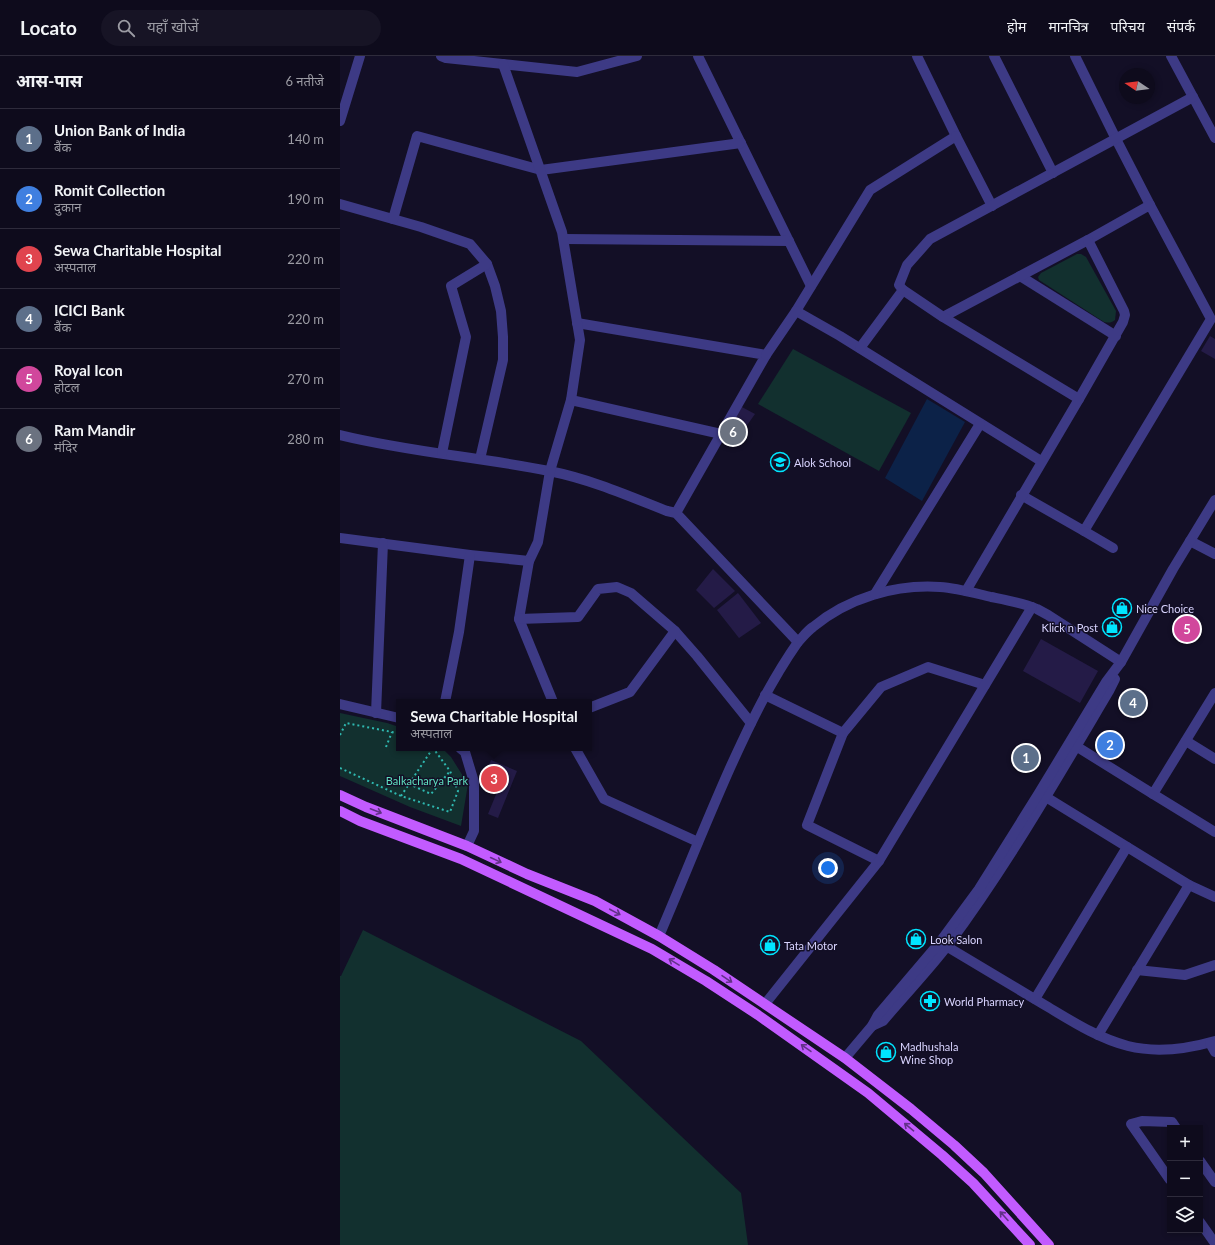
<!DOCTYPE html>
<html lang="hi">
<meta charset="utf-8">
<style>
body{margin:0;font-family:Lato,"Noto Sans Devanagari",sans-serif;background:#171425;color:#f1f3f6}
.controls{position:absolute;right:12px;bottom:12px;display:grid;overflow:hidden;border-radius:0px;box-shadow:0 2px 6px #0003}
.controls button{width:36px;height:36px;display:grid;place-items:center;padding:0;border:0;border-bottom:1px solid #2e2b3b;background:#0e0b1c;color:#f1f3f6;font:20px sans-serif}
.compass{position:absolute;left:779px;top:12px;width:36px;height:36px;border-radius:50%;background:#0e0b1c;box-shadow:0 2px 6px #0003;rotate:283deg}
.you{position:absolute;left:488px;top:812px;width:14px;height:14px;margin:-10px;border:3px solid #fff;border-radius:50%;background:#1a73e8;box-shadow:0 0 0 6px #1a73e833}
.badge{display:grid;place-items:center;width:26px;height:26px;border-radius:50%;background:#db2777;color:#fff;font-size:13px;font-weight:700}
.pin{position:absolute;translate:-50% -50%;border:2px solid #fff;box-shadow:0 1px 4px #0006}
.popup{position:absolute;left:56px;top:643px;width:196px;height:52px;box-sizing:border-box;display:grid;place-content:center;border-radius:0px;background:#0e0b1c;filter:drop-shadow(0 1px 3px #0005);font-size:13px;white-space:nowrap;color:#9b9ba3}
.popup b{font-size:15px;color:#f1f3f6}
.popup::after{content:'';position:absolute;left:50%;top:100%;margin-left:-8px;border:8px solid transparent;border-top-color:#0e0b1c}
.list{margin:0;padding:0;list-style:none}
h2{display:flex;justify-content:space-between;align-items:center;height:52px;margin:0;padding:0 16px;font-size:17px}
h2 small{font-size:13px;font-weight:400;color:#9b9ba3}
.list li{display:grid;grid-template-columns:26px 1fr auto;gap:12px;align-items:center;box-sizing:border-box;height:60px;padding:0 16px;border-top:1px solid #2e2b3b}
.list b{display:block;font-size:15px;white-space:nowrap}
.list p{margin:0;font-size:13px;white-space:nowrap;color:#9b9ba3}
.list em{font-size:13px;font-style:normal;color:#9b9ba3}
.icon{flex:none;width:22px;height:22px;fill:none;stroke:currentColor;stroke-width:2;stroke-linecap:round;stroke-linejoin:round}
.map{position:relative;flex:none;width:875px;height:1189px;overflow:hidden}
header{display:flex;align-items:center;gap:24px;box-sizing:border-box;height:56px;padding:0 20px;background:#0e0b1c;border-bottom:1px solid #2e2b3b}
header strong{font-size:19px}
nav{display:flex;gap:22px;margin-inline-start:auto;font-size:14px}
.search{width:280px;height:36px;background:#171425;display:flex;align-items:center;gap:10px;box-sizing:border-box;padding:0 14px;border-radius:22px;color:#9b9ba3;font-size:15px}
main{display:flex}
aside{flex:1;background:#0e0b1c}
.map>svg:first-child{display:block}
.green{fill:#12302f}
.water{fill:#0c2248}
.building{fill:#241b47}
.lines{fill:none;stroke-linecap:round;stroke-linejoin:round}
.path{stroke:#2fb8b0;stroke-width:2;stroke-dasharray:2 3;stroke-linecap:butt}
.street{stroke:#3d3a85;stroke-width:10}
.primary{stroke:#c25bff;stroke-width:10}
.oneway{stroke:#623188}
.labels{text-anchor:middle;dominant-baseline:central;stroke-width:3;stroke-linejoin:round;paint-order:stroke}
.poi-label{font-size:11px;fill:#d9d4ff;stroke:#130f26;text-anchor:start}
.park-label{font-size:11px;fill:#5fe0c0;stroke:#130f26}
</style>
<header>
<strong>Locato</strong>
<div class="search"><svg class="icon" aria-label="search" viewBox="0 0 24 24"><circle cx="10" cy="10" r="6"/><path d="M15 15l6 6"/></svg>यहाँ खोजें</div>
<nav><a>होम</a><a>मानचित्र</a><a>परिचय</a><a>संपर्क</a></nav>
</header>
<main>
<aside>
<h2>आस-पास<small>6 नतीजे</small></h2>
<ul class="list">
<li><span class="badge" style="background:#5c6f8a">1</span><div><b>Union Bank of India</b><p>बैंक</p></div><em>140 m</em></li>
<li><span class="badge" style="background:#3f7fe0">2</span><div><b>Romit Collection</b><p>दुकान</p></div><em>190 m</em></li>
<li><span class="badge" style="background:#e0444e">3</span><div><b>Sewa Charitable Hospital</b><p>अस्पताल</p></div><em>220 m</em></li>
<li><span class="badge" style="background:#5c6f8a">4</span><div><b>ICICI Bank</b><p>बैंक</p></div><em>220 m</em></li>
<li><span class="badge" style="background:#d1479c">5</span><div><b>Royal Icon</b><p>होटल</p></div><em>270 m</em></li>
<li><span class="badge" style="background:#6b7280">6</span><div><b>Ram Mandir</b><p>मंदिर</p></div><em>280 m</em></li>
</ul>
</aside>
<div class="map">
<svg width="875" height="1189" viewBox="0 0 875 1189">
<rect width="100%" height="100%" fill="#130f26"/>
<g class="green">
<path d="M737 198H741L746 201 776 255 775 264C771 267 769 267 764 266L699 224 698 221 701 217Z"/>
<path d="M453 293 571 357 539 415 418 348Z"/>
<path d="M0 657 47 667 59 671V692H102L111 701 128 728 121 770 70 751 0 720Z"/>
<path d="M23 874 241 985 401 1137 408 1189H0V920H1Z"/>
</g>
<path class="water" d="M587 343 625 366 582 445 545 422Z"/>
<g class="building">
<path d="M870 280 875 283V303L861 295Z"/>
<path d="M400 350 415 358 393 389 380 383Z"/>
<path d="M373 513 395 535 374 552 356 534Z"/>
<path d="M398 537 421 567 399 582 377 554Z"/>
<path d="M701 583 758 615 740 647 683 615Z"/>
<path d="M151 704 177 715 158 762 148 758 157 736 141 729Z"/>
</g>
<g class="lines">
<g class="path">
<path d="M0 679 6 667 52 676 59 678"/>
<path d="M46 691 52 676"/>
<path d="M0 712 61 740 110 756 118 735 110 715 93 692"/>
<path d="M69 728 91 738 110 715"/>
<path d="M61 740 93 692"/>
</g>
<g class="street">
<path d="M101 0 106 2 237 16 297 0"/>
<path d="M358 0 471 230"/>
<path d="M577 0 616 80 530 134 456 255 500 280 701 405"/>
<path d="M654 0 713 117"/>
<path d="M735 0 776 83 810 149"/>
<path d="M831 0 875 82"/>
<path d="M0 65 20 0"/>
<path d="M616 80 652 150"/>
<path d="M0 148 81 171 130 188 147 208 155 230 161 255 163 281V304L140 403"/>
<path d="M53 163 77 80 201 114 401 87"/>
<path d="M224 183 449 185"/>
<path d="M680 220 776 280"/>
<path d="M603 261 748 184 810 149 871 263 744 475 681 439"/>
<path d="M237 267 426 299 336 457"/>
<path d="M520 292 563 234"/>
<path d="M426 299 456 255"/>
<path d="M739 343 783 266 785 259 784 255 748 184"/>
<path d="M231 344 381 378"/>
<path d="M0 379C69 396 140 401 209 415 250 423 289 440 327 455L336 457 458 586C463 581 467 575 473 571 508 542 555 528 600 531 617 532 634 537 651 541 666 544 683 547 697 553L708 559 781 606"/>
<path d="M102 397 126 281 111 230 147 208"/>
<path d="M744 475 773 492"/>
<path d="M0 482 130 499 189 505 198 486 210 415 231 344 240 284 222 176 163 8"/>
<path d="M850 485 875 498"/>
<path d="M189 505 179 563 213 646"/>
<path d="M626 535 739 343 603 261 563 234 559 229 567 209 590 183 853 41"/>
<path d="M535 538 640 368"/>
<path d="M179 563 238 561 258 533 277 531 291 537 335 575 357 600 411 667"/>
<path d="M425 639 503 677 467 769 539 805"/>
<path d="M105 646 119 576 130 499"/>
<path d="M0 648 59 662"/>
<path d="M249 652 290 636 335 575"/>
<path d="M36 657 43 487"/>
<path d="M503 677 541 631 588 611 645 629"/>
<path d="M846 685 875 703"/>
<path d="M731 687 813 738 875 637"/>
<path d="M120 692 125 696 134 726V775L127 790"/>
<path d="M235 692 264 743 358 786"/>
<path d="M701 738 849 829 875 841"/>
<path d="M813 738 875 776"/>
<path d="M319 880C343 824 365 768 390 712 410 668 430 626 458 586"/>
<path d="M601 887C635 907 669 928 703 948 730 964 757 982 788 990 816 997 847 993 875 985"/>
<path d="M797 914 845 919 875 909"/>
<path d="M695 943 787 791"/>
<path d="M425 948 539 805 692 551"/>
<path d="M532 970 543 965C565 939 588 915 608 889 668 808 718 721 769 635L775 623"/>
<path d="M758 979 849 829"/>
<path d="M870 987 875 996"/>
<path d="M505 1002 532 970 538 959 600 886 639 833 699 737 766 626 781 606 833 513 875 444"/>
<path d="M860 1105 875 1126"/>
<path d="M830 1124 791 1068 802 1065 832 1066 836 1072"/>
<path d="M860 1166 874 1186"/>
</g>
<g class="primary">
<path d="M0 739 26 751 127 790 187 818 255 845 319 880 374 914 505 1002 571 1053 614 1089 644 1117 709 1189"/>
<path d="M0 755 20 765 121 803 312 893 366 925 418 959 528 1037 602 1099 633 1127 690 1189"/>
</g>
</g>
<defs><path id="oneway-shaft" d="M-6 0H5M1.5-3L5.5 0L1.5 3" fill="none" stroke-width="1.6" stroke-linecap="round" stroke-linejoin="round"/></defs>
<g class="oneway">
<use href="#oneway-shaft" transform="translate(36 755) rotate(21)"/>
<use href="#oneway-shaft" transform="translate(156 804) rotate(25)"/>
<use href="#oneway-shaft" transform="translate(275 856) rotate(28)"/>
<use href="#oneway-shaft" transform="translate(334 906) rotate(-149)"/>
<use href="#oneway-shaft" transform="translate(387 923) rotate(34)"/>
<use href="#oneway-shaft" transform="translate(466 992) rotate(-145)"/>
<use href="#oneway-shaft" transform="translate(569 1071) rotate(-140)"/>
<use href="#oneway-shaft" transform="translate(664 1160) rotate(-132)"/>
</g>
<defs>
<g id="school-ring" transform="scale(1)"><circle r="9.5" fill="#130f26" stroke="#00e5ff" stroke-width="1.5"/><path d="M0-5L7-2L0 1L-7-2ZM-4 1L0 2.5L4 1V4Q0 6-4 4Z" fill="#00e5ff"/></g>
<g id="shop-ring" transform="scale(1)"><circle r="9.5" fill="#130f26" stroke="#00e5ff" stroke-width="1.5"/><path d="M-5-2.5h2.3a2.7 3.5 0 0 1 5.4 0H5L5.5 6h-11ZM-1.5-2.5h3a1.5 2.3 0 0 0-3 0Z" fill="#00e5ff"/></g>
<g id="pharmacy-ring" transform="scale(1)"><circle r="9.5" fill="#130f26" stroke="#00e5ff" stroke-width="1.5"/><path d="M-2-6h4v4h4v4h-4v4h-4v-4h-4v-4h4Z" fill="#00e5ff"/></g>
</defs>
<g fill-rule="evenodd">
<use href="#school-ring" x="440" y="406"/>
<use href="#shop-ring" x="782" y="552"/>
<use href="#shop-ring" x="772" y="571"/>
<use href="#shop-ring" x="576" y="883"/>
<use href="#shop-ring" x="430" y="889"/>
<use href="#pharmacy-ring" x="590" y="945"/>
<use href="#shop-ring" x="546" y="996"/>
</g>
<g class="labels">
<g class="poi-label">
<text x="454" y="406">Alok School</text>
<text x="796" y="552">Nice Choice</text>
<text x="758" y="571" text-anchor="end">Klick n Post</text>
<text x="590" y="883">Look Salon</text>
<text x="444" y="889">Tata Motor</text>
<text x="604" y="945">World Pharmacy</text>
<text x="560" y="990">Madhushala<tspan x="560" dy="13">Wine Shop</tspan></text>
</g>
<g class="park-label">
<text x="87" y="724">Balkacharya Park</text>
</g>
</g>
</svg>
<div class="controls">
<button>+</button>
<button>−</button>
<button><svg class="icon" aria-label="layers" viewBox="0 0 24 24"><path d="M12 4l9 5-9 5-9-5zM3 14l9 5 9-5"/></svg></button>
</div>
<svg class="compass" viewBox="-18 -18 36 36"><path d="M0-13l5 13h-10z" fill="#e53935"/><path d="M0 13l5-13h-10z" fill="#9b9ba3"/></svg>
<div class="you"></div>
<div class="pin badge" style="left:686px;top:702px;background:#5c6f8a">1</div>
<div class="pin badge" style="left:770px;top:689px;background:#3f7fe0">2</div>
<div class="pin badge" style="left:154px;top:723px;background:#e0444e">3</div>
<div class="popup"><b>Sewa Charitable Hospital</b>अस्पताल</div>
<div class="pin badge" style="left:793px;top:647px;background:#5c6f8a">4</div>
<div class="pin badge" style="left:847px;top:573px;background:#d1479c">5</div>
<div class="pin badge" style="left:393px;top:376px;background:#6b7280">6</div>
</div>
</main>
